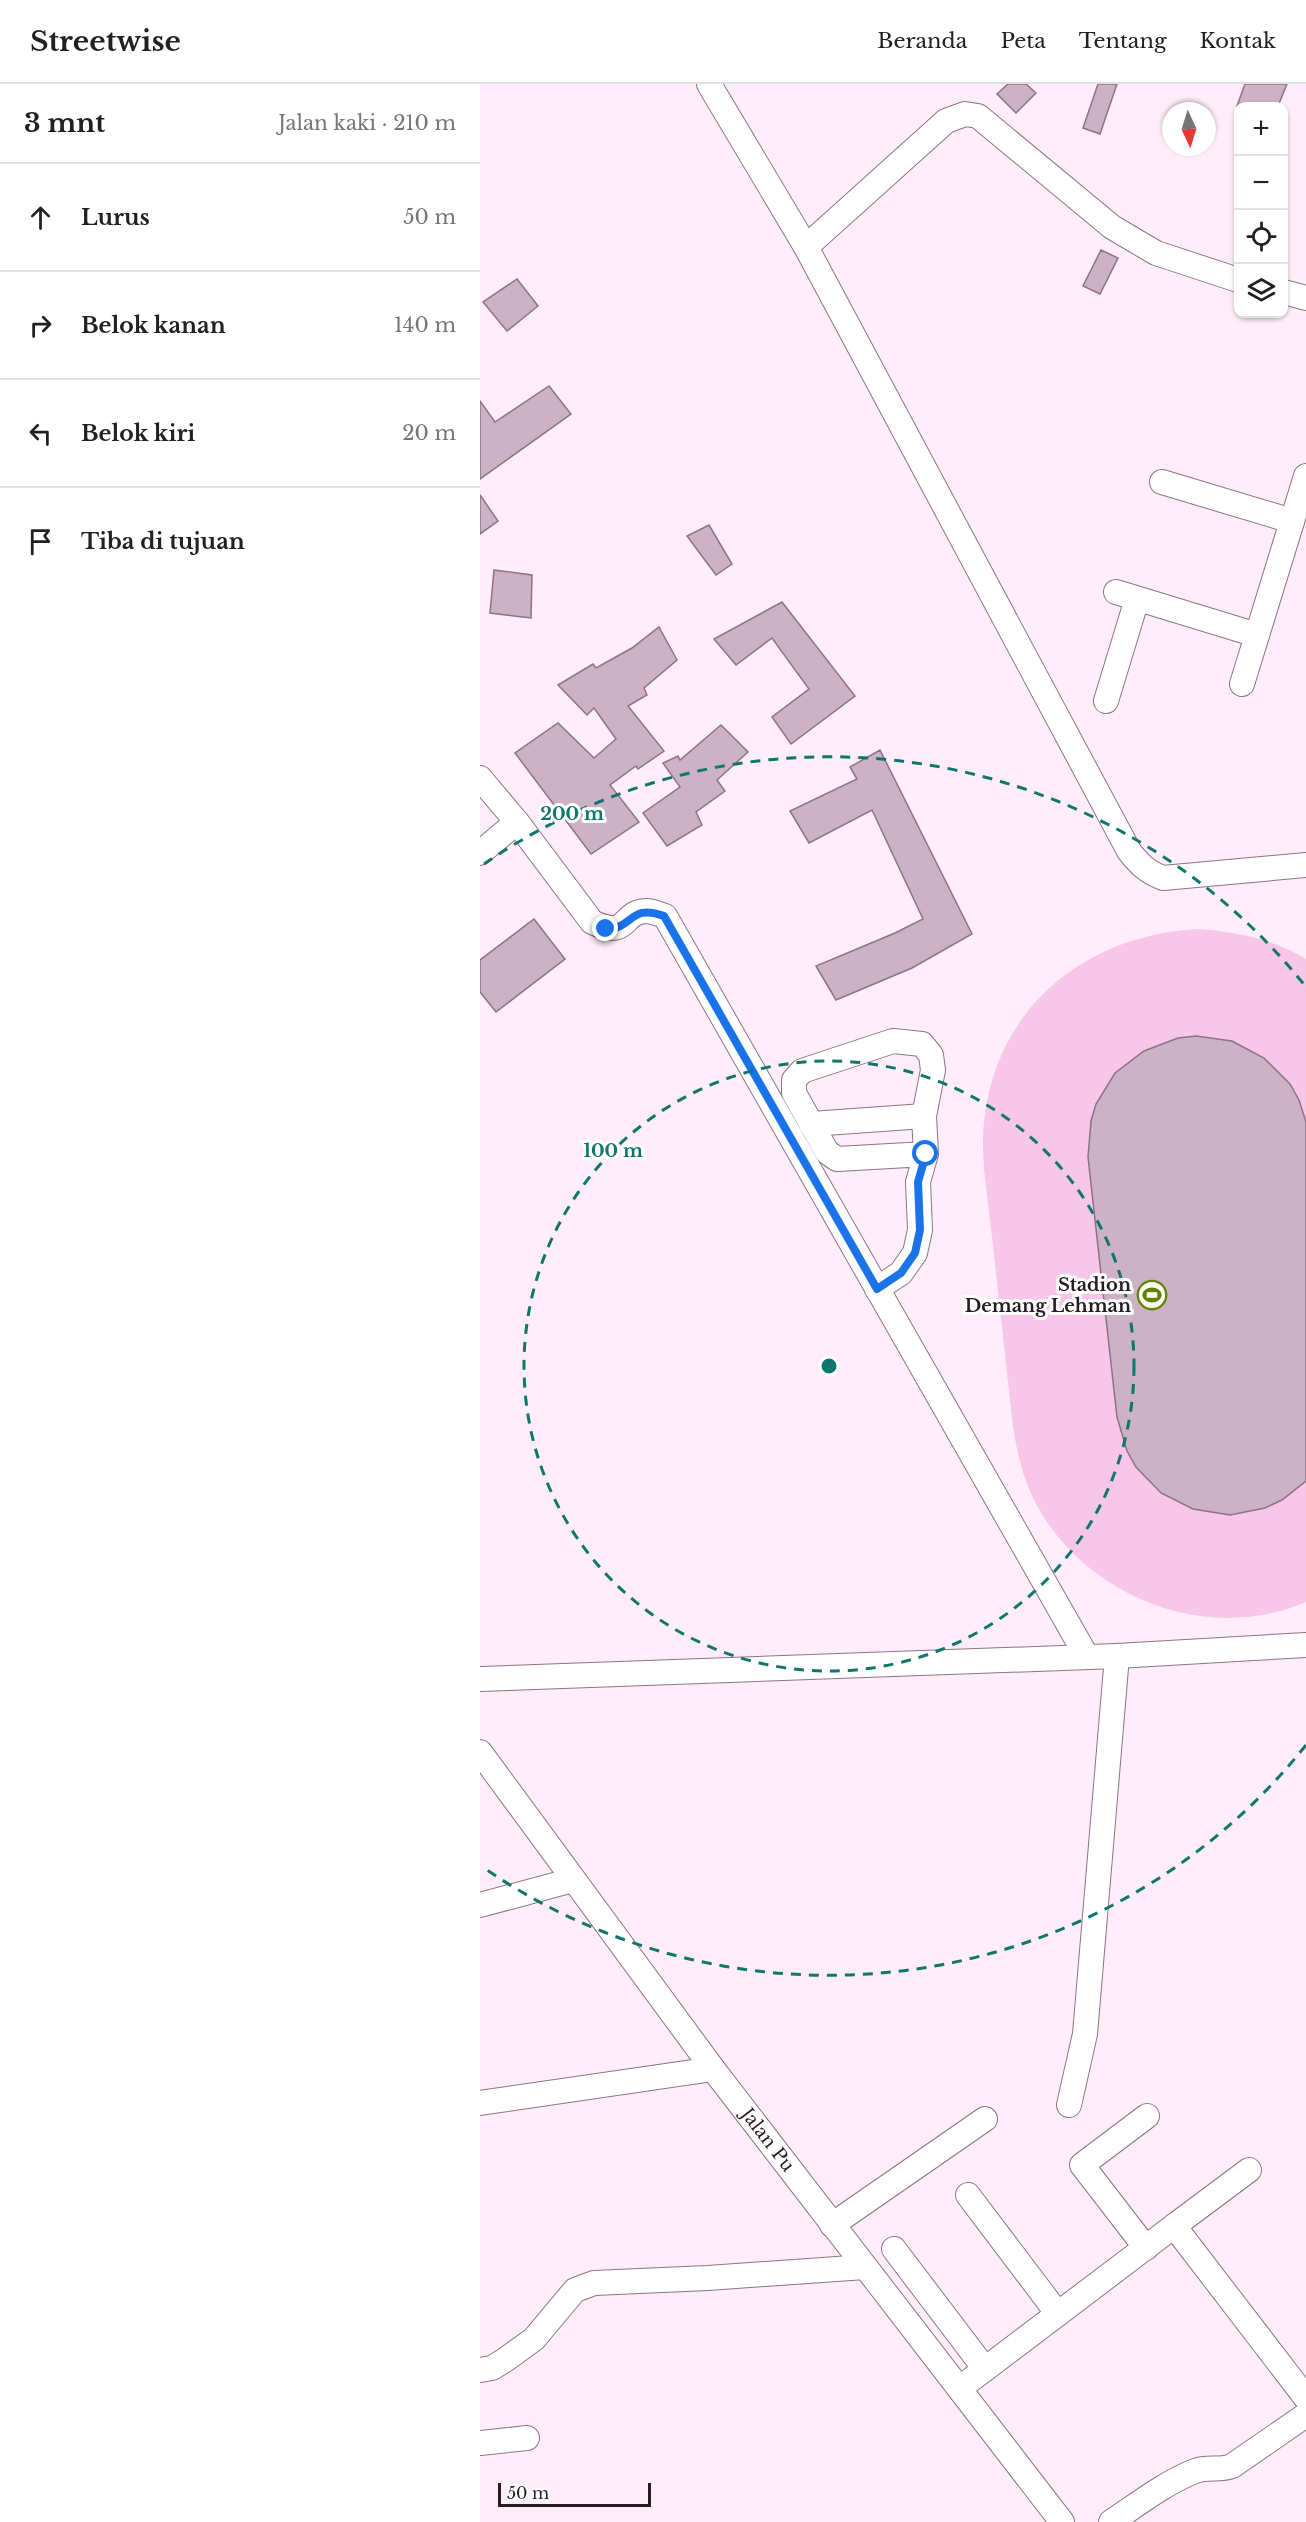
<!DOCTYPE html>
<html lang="id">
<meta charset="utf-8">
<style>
body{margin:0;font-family:"Libre Baskerville",serif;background:#f6f6f6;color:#202124}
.controls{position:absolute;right:18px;top:18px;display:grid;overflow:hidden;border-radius:12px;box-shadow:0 2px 4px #0004}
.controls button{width:54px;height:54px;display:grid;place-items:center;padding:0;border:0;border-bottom:2px solid #e0e0e0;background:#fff;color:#202124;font:30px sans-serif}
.compass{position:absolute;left:682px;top:18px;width:54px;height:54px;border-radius:50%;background:#fff;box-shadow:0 2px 4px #0004;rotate:176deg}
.scale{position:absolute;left:18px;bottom:15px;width:153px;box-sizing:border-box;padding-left:6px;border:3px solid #271c24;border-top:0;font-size:16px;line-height:21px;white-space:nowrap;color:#271c24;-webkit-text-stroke:4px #fff;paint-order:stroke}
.stop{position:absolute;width:18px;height:18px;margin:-14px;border:4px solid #1a73e8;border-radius:50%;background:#fff}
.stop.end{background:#1a73e8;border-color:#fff;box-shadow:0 2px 6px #0008}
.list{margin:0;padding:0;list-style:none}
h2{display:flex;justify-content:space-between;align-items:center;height:78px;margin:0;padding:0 24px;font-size:26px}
h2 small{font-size:20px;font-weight:400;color:#757577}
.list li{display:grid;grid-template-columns:39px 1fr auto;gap:18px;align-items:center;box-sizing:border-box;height:108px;padding:0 24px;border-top:2px solid #e0e0e0}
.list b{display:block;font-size:22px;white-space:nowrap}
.list em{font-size:20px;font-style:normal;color:#757577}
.icon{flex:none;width:33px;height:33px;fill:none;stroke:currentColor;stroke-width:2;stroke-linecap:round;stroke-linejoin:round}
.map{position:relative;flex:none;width:826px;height:2438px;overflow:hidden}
header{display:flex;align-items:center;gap:36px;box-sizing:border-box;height:84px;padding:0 30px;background:#fff;border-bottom:2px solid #e0e0e0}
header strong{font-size:28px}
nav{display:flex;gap:33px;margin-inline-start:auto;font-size:21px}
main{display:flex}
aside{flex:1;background:#fff}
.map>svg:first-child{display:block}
.green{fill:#f7c6e9}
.building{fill:#cdb1c5;stroke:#8c7385;stroke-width:1.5}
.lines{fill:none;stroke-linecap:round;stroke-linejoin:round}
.minor-casing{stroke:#8d7385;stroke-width:26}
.minor{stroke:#fff;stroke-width:24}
.route{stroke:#1a73e8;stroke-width:8}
.ring{fill:none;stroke:#0f766e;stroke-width:3;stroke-dasharray:10 8}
.labels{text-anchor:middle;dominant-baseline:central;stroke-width:6;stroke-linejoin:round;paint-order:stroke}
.poi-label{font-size:18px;font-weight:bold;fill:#271c24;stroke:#fff;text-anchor:end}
.street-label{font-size:18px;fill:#271c24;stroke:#fff}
.centre{fill:#0f766e;stroke:#fff;stroke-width:3}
.ring-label{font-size:18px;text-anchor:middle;font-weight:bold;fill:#0f766e;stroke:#fff;stroke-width:6;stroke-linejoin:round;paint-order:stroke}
</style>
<header>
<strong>Streetwise</strong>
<nav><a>Beranda</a><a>Peta</a><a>Tentang</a><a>Kontak</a></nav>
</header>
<main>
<aside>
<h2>3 mnt<small>Jalan kaki · 210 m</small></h2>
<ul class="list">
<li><svg class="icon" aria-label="ahead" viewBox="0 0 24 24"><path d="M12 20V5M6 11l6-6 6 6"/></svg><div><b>Lurus</b></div><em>50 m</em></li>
<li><svg class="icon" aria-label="right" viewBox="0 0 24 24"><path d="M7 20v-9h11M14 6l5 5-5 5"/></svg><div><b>Belok kanan</b></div><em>140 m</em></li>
<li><svg class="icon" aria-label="left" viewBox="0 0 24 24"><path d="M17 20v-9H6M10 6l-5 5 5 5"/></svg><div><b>Belok kiri</b></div><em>20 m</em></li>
<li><svg class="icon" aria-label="arrive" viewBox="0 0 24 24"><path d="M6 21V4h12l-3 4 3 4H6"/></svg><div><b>Tiba di tujuan</b></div></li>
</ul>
</aside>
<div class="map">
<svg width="826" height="2438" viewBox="0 0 826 2438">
<rect width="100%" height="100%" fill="#ffedf9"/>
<path class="green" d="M719 845C757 848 793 855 826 875V1518C726 1561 605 1513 555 1418 543 1394 537 1369 533 1343 526 1280 519 1216 512 1153 508 1113 499 1071 505 1030 520 918 611 850 719 845Z"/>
<g class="building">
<path d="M528 0H546L556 9 536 29 517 10Z"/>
<path d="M618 0H637L620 50 603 44Z"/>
<path d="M765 0H807L798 22H757Z"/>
<path d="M621 166 638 174 620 210 603 202Z"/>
<path d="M37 195 58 222 27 247 3 218Z"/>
<path d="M69 302 91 330 0 395V317L15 338Z"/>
<path d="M0 411 18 437 0 450Z"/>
<path d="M229 441 252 480 236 491 207 452Z"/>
<path d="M14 486 52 491 51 534 10 529Z"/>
<path d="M302 518 375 612 311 660 292 633 329 605 292 554 256 581 234 555Z"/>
<path d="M179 543 197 576 164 604 167 611 148 622 184 667 158 685 156 682 130 701 159 738 111 770 35 669 78 639 114 674 136 655 114 624 107 631 78 601 113 580 116 584 152 564Z"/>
<path d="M241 641 268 668 237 696 245 707 216 728 222 741 187 762 163 729 200 703 183 679 198 672 200 676Z"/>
<path d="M400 666 492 850 432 884 356 916 336 882 415 849 443 835 392 726 329 759 310 727 377 695 370 683Z"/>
<path d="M54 835 85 875 16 928 0 908V876Z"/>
<path d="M716 952 752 957 784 974 810 1000 819 1016 826 1038V1397L802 1416 785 1424 750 1431 713 1425 681 1409 656 1383 647 1367 637 1333 608 1073 611 1037 616 1020 635 989 664 967 698 954Z"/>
</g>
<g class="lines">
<g class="minor-casing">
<g id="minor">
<path d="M229 0 326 163 649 767C659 780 667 788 683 794L826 781"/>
<path d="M326 163 466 37 485 30 498 32 632 143 676 169 758 196"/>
<path d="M804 208 826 214"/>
<path d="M682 398 812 437"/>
<path d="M636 508 777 551"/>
<path d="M762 600 826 392"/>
<path d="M626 617 657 515"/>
<path d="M0 694 37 738 112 838C150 856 140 828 166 827 172 827 179 830 185 832L607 1573"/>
<path d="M0 769 37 738"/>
<path d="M331 1040 444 1032"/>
<path d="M397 1205 421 1189 435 1169 440 1146 438 1098 446 1070 444 1032 453 986 451 971 442 960 413 957 322 987 314 996V1009L347 1068 357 1075 446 1070"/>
<path d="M0 1595 637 1572 826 1561"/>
<path id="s1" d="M0 1668 233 1985 582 2438"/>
<path d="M0 1821 93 1796"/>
<path d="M0 2019 233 1985"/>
<path d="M589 2021 605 1950 637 1572"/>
<path d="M488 2111 578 2230"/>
<path d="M352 2141 505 2035"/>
<path d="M694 2142 769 2086"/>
<path d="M666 2164 602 2081 667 2032"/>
<path d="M414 2165 505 2285"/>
<path d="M0 2286 12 2284 25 2276 54 2255 95 2206 114 2199 228 2194 385 2183"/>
<path d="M480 2304 694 2142 826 2314"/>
<path d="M0 2359 47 2354"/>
<path d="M631 2438C658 2420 685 2399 715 2387 727 2382 740 2387 752 2382L826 2331"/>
</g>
</g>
<use href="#minor" class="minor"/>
</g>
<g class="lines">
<path class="route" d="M126 845C154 845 149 819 184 832L397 1205 421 1189 435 1169 440 1146 438 1098 446 1070"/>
</g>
<g class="ring">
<circle cx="349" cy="1282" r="305"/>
<path d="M826 1661A609 609 0 0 1 4 1784M4 780A609 609 0 0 1 826 903"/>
</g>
<defs>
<g id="stadium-ring" transform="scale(1.5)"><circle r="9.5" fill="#fff" stroke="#5e8302" stroke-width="1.5"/><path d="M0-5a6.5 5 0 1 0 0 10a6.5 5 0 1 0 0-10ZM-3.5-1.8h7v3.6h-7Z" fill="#5e8302"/></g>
</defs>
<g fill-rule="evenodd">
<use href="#stadium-ring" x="672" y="1211"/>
</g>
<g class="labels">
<g class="poi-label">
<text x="651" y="1201">Stadion<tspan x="651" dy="21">Demang Lehman</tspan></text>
</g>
<g class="street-label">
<text stroke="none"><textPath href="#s1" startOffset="483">Jalan Pu</textPath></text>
</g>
</g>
<circle cx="349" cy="1282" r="9" class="centre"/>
<g class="ring-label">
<text x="92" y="736">200 m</text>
<text x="133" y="1073">100 m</text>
</g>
</svg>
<div class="controls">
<button>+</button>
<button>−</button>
<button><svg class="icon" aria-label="locate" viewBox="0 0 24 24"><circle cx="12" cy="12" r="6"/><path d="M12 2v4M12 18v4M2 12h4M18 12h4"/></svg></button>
<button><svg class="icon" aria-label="layers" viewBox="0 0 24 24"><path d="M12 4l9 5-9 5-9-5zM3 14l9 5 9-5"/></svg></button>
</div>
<svg class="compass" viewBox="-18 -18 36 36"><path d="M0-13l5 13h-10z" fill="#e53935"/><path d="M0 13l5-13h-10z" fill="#757577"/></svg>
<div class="scale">50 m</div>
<div class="stop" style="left:446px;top:1070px"></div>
<div class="stop end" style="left:126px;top:845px"></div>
</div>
</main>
